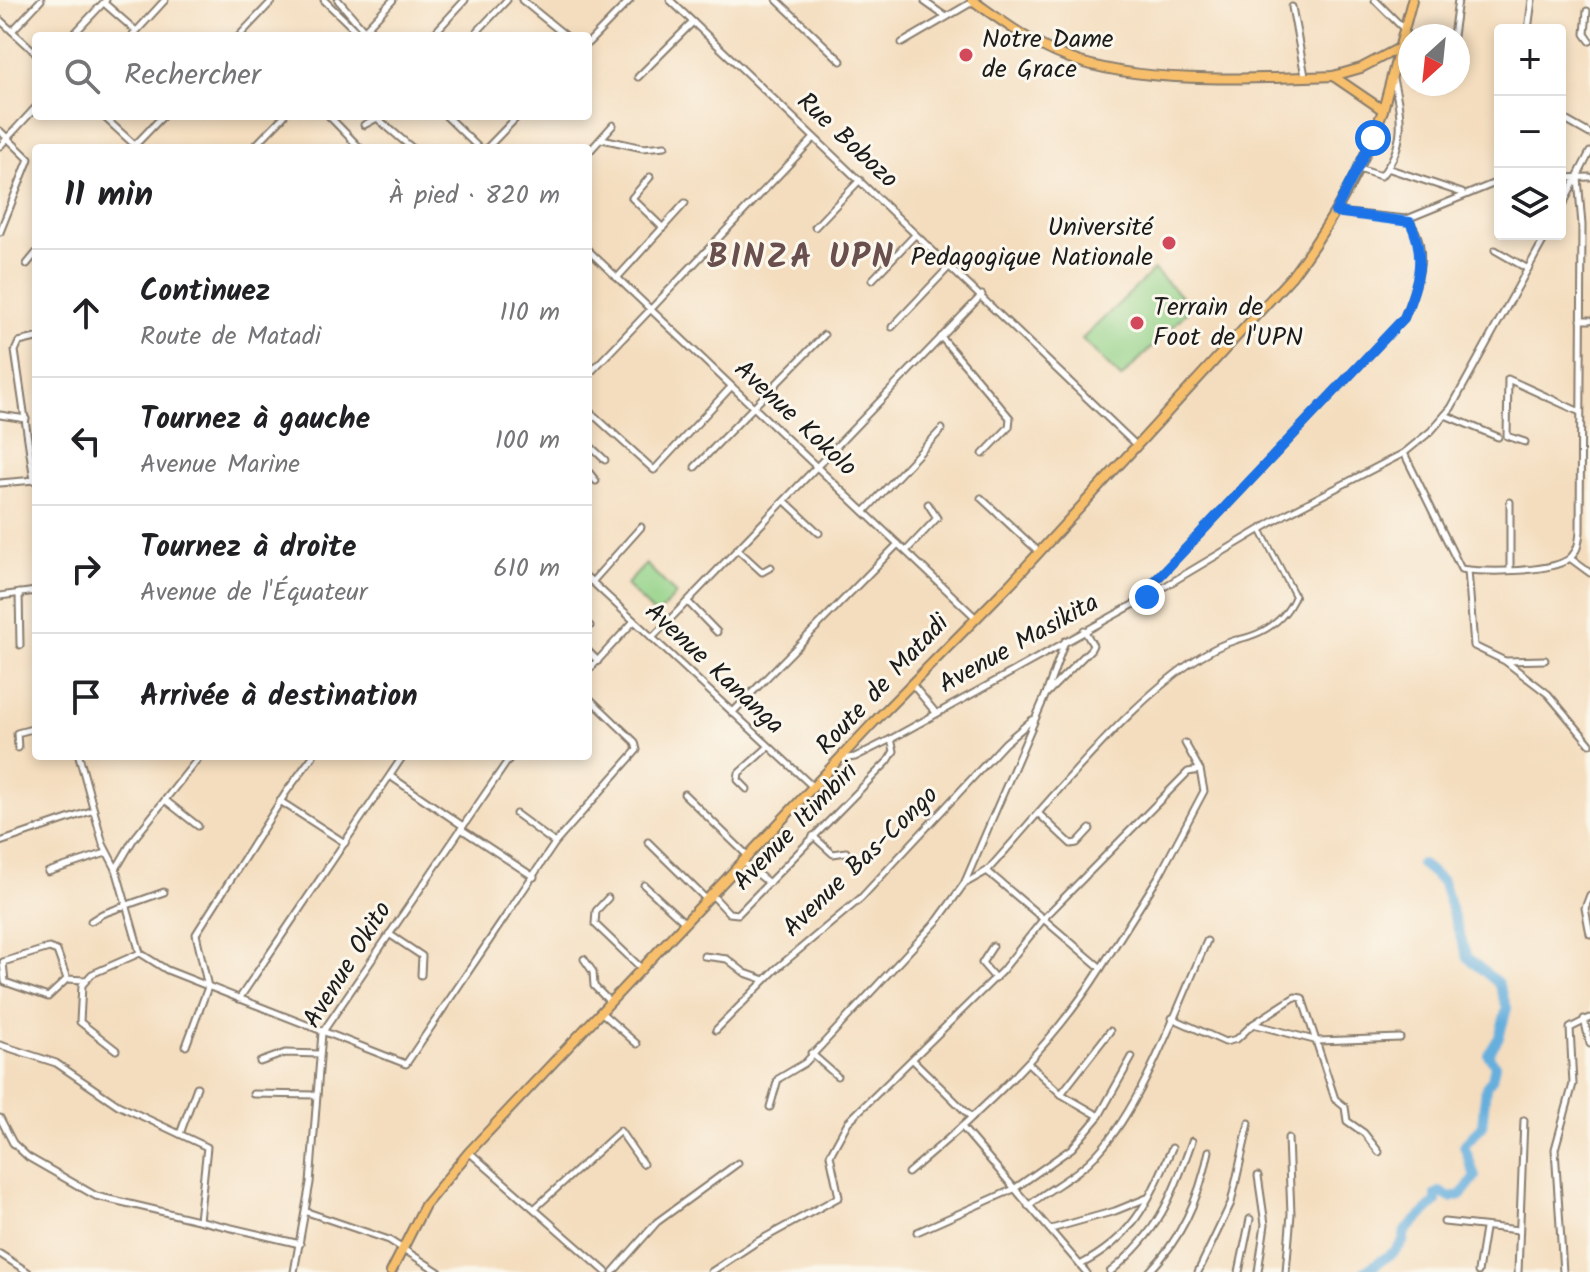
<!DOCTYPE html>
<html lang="fr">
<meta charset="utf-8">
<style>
body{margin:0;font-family:Kalam,sans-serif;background:#f6f6f6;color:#202124}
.controls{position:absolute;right:24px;top:24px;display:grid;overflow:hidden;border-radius:8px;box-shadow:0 4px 12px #0003}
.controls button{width:72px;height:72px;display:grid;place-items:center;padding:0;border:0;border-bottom:2px solid #e0e0e0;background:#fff;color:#202124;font:40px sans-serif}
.compass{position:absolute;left:1398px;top:24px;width:72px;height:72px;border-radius:50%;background:#fff;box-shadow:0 4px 12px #0003;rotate:207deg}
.stop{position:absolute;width:24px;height:24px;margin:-18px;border:6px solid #1a73e8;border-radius:50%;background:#fff}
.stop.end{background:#1a73e8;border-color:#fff;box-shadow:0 2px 8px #0008}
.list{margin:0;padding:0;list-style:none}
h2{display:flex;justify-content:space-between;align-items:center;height:104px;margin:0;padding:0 32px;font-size:34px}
h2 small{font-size:26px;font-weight:400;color:#757577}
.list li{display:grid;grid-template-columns:52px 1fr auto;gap:24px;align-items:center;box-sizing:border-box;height:128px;padding:0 32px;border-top:2px solid #e0e0e0}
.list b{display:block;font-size:30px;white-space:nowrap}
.list p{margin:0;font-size:26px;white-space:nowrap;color:#757577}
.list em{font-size:26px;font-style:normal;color:#757577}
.icon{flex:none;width:44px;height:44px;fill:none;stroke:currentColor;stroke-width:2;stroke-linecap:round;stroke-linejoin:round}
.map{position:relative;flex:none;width:1590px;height:1272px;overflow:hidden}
.search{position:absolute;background:#fff;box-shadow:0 4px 12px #0003;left:32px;top:32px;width:560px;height:88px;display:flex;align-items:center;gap:20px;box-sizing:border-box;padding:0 28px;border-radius:8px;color:#757577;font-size:30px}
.panel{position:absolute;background:#fff;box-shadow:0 4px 12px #0003;left:32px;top:144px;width:560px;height:616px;border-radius:8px}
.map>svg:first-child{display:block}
.green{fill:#93d187;stroke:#587652;stroke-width:2}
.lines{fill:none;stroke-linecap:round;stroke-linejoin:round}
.river{stroke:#66afdd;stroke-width:10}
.pedestrian-casing{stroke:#887c6d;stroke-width:8}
.minor-casing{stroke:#887c6d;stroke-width:9}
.primary-casing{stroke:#887c6d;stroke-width:12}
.trunk-casing{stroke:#887c6d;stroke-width:12}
.pedestrian{stroke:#fff;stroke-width:4}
.minor{stroke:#fff;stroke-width:5}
.primary{stroke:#f7bf6c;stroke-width:8}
.trunk{stroke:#f7bf6c;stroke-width:8}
.route{stroke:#1a73e8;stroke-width:10}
.poi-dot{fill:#d1495b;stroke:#fbf7ec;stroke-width:3}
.labels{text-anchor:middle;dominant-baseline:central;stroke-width:6;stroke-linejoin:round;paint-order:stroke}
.poi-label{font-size:26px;fill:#1c1c1c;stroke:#fbf7ec;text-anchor:start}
.street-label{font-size:26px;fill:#1c1c1c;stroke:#fbf7ec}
.district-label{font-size:34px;font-weight:bold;letter-spacing:2px;fill:#694f4d;stroke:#fbf7ec}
</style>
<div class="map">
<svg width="1590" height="1272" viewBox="0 0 1590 1272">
<rect width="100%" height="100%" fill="#fbf7ec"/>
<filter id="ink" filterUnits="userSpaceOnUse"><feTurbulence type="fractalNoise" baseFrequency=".0125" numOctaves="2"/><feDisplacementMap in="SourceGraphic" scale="16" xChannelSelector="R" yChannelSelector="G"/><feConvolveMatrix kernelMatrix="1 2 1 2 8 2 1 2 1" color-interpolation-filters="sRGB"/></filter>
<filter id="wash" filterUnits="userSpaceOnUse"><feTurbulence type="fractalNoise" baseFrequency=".006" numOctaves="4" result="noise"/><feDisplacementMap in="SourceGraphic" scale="32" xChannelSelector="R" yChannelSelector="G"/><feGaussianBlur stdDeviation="1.8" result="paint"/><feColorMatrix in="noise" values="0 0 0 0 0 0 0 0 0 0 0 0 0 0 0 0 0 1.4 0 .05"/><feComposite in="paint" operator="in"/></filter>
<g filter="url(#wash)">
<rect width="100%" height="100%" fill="#f4ddbe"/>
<g class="green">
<path d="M1154 270 1192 307 1121 378 1082 339Z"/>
<path d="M646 564 676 594 657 616 626 585Z"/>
</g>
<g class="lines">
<path class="river" d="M1364 1272 1394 1252 1403 1242 1405 1231 1436 1202V1194L1440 1192 1450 1198 1461 1195 1475 1177 1464 1145 1482 1126 1486 1087 1492 1079 1495 1065 1488 1055 1499 1037 1507 1008 1498 983 1467 957 1442 881 1421 864"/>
</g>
</g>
<g filter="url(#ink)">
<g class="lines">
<g class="pedestrian-casing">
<path id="pedestrian" d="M1236 640C1261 635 1284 622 1295 596L1261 531"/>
</g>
<g class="minor-casing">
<g id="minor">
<path d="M324 0 361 36"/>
<path d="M338 0 369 36"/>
<path d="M522 0 566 36"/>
<path d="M670 0 1135 444"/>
<path d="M777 0 841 61"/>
<path d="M1375 0 1405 30"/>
<path d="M925 2 946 17"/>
<path d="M104 3 136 31"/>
<path d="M1292 7 1305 76"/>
<path d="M1587 11 1585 34 1590 41"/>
<path d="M0 20 36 53"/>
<path d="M1528 30 1532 0"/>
<path d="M12 31 41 0"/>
<path d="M72 36 106 0"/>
<path d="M132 36 165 0"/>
<path d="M239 36 273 0"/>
<path d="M359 36 393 0"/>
<path d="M432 36 465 0"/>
<path d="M473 36 507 0"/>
<path d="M1453 36 1458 0"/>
<path d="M588 43 630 0"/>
<path d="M902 43 974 1"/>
<path d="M638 77 693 22"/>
<path d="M103 116 138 148"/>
<path d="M329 116 360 148"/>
<path d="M446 116 479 148"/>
<path d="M1560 117 1590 134"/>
<path d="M364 125 377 118 412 148"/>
<path d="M0 131 29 159 0 232"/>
<path d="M602 139 643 148 665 146"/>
<path d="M135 145 163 116"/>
<path d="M0 146 36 107"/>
<path d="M253 148 284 116"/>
<path d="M487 148 518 116"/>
<path d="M588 153 613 125"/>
<path d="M1387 168 1462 193"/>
<path d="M1359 169 1381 176C1407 145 1402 114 1393 79"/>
<path d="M650 177 632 198 663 228"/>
<path d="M1560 178 1590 177"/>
<path d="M1560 210 1590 152"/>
<path d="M1335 212 1407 219 1500 181"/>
<path d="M815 227 860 180"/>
<path d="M588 250 975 617"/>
<path d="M1495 250 1528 269"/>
<path d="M27 264 36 253"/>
<path d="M617 278 685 203"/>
<path d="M872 280 915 235"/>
<path d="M1581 320H1590"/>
<path d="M892 327 950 266"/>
<path d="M941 337 1010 418 1009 427 983 454"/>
<path d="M588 375 814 138"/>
<path d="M588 410 654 470 731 387"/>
<path d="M0 415 26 419"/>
<path d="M1445 415 1498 437"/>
<path d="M1525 442 1507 436 1508 379 1580 412"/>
<path d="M588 444 605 460"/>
<path d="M1404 453 1461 569C1483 573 1558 573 1572 556 1578 550 1579 541 1580 532L1582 225 1578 178"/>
<path d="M695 467 824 335"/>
<path d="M588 471 596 481"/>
<path d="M34 480 15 351 19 342 36 338"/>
<path d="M0 483 35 480"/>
<path d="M981 498 1038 551"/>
<path d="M785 501 819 533"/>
<path d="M865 511 942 429"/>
<path d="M737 549 762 572 771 567"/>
<path d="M906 551 937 518 928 504"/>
<path d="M1571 559 1590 573"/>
<path d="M1510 569V502"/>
<path d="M1468 570 1474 646 1505 661 1548 694 1590 744"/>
<path d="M588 578 813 787"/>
<path d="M592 582 641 527"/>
<path d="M19 593 20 645"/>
<path d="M0 596 36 591"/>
<path d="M1147 597 1156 580 1404 318C1416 287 1433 247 1407 219"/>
<path d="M689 603 717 632"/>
<path d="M588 628 590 626"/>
<path d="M652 638 982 295"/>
<path d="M588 651 598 661"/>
<path d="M1506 661 1545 660"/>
<path d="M588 671 634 621"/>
<path d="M912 684 936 713"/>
<path d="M1046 694 1091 649 1093 645 1084 630"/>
<path d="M732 713 898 544"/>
<path d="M18 748 17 733 36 728"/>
<path d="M79 756 103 844 116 869"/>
<path d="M200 756 133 840 116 869 140 953 167 970 406 1064 555 843 637 750 635 742 588 697"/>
<path d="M841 759 855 757 891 739 1147 597 1286 514 1404 453 1431 431 1451 408 1547 234"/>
<path d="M390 776 463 826"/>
<path d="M747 789 738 780 739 773 768 747"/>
<path d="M684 794 749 857"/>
<path d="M165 800 198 826"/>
<path d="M280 801 345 843"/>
<path d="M516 814 555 843"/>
<path d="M1039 814 1071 844 1077 843 1090 829"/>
<path d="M461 829 534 877"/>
<path d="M813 836 833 854 846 852"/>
<path d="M0 842 94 810"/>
<path d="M648 842 707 900"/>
<path d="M744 863 769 883"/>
<path d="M987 871C1044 809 1159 661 1236 640"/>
<path d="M48 872 106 853"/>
<path d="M964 884 1046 694 1065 641"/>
<path d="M644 885 684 922"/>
<path d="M1590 895 1585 908 1590 934"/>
<path d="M713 896 729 913 738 914 888 761 894 751 891 739"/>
<path d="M608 898 596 911 595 924 642 969"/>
<path d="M91 921 102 914 164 892"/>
<path d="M389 934 422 956 421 975"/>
<path d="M993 946 982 963 995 978"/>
<path d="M49 948 57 951 67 979 48 997 5 982 3 962Z"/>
<path d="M704 956 727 959 745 973 765 980"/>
<path d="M584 959 593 972 594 986 611 1003"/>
<path d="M1101 968 1159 876 1204 791 1200 770 1185 743"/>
<path d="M67 979 84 980"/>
<path d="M239 999 403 756"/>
<path d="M602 1013 637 1044"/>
<path d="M1172 1018 1225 1042 1237 1039 1253 1024 1318 1041 1400 1038"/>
<path d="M1584 1019 1590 1044"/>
<path d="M1253 1024 1295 997 1302 998 1335 1099 1345 1107 1347 1121 1364 1133 1379 1152"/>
<path d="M716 1030 776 969 861 898 1005 743 1032 720"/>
<path d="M0 1045 56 1063 118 1105 207 1147 199 1220"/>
<path d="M186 1046 208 987 196 934 287 791 313 756"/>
<path d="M116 1050 80 1022 82 985 92 974 140 953"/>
<path d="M811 1053 837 1076"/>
<path d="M914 1061 971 1117"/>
<path d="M260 1062 285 1053 320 1054"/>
<path d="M1028 1063 1061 1094 1099 1116"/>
<path d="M253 1094 317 1095"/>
<path d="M1061 1094 1110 1031"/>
<path d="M770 1107 778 1079 805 1063 938 920 964 884 987 871 1101 968C1050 1049 981 1112 908 1173"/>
<path d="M0 1118 13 1143 28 1157 96 1196 300 1244"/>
<path d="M962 1127 1086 1272"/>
<path d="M180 1134 197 1087"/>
<path d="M469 1152 606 1272"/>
<path d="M1028 1206C1051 1187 1077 1176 1097 1154 1143 1105 1179 1003 1207 941"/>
<path d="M535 1208 620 1131 643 1164"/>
<path d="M307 1212 389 1240 439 1272"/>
<path d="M1444 1222 1519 1230"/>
<path d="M1051 1229 1115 1211 1147 1198"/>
<path d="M917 1232 1014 1189 1072 1148 1099 1116 1132 1057"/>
<path d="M0 1254 28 1272"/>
<path d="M1080 1265C1134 1237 1148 1202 1172 1148"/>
<path d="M294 1272 310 1183 322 1033 511 756"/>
<path d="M613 1272 657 1222 738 1163"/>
<path d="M711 1272 755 1243 839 1197 830 1155 848 1122 1002 971 1045 917 1188 772 1200 770"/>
<path d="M1110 1272C1158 1233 1172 1198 1192 1141"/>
<path d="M1149 1272C1182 1238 1200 1196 1209 1151"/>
<path d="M1198 1272 1231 1203 1249 1123"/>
<path d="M1239 1272 1250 1219"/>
<path d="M1258 1272 1265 1224 1258 1176"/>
<path d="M1286 1272 1291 1214 1288 1138"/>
<path d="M1478 1272 1485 1229"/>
<path d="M1518 1272 1524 1120"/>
<path d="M1563 1272 1555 1149 1573 1084 1570 1028 1590 1018"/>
</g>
</g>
<g class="primary-casing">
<path id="primary" d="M391 1272 425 1205 469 1152 874 722 1011 583 1292 276C1330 225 1362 171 1383 110"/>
</g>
<g class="trunk-casing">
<g id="trunk">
<path d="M972 0C1002 21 1032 44 1066 57 1139 85 1254 79 1333 76L1361 68 1401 47"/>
<path d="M1333 76 1383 110 1412 0"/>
</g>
</g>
<use href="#pedestrian" class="pedestrian"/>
<use href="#minor" class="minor"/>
<use href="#primary" class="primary"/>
<use href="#trunk" class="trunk"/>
</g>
</g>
<g class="lines" filter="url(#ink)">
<path class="route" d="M1147 597 1156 580 1404 318C1418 284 1427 256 1410 222L1335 212 1373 138"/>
</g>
<g class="poi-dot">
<circle cx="966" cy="55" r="8"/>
<circle cx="1169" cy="243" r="8"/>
<circle cx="1137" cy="323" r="8"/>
</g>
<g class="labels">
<g class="poi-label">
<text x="982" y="40">Notre Dame<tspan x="982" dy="30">de Grace</tspan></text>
<text x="1153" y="228" text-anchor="end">Université<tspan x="1153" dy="30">Pedagogique Nationale</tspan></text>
<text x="1153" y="308">Terrain de<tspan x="1153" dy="30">Foot de l'UPN</tspan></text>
</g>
<g class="street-label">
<text transform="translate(847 141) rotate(43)">Rue Bobozo</text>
<text transform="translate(795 419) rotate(43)">Avenue Kokolo</text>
<text transform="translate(1019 644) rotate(-29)">Avenue Masikita</text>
<text transform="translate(714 669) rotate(43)">Avenue Kananga</text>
<text transform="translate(883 685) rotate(-47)">Route de Matadi</text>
<text transform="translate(796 827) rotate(-46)">Avenue Itimbiri</text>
<text transform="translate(861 862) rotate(-44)">Avenue Bas-Congo</text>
<text transform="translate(348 965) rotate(-58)">Avenue Okito</text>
</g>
<g class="district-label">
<text x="801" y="258">BINZA UPN</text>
</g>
</g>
</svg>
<div class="controls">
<button>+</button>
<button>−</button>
<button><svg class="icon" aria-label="layers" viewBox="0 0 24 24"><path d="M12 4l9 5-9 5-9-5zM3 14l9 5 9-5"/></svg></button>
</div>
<svg class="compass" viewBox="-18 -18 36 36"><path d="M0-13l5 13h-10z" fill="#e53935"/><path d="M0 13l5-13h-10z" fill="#757577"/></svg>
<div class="stop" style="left:1373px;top:138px"></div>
<div class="stop end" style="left:1147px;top:597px"></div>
<div class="search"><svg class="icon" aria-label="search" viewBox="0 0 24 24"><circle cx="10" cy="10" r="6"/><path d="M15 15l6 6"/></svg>Rechercher</div>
<section class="panel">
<h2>11 min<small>À pied · 820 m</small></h2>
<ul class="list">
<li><svg class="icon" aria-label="ahead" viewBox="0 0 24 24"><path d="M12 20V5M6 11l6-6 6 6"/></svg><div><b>Continuez</b><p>Route de Matadi</p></div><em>110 m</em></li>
<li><svg class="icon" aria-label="left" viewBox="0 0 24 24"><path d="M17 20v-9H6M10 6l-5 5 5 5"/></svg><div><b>Tournez à gauche</b><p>Avenue Marine</p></div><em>100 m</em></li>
<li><svg class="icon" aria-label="right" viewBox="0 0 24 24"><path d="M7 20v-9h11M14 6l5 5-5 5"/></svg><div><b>Tournez à droite</b><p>Avenue de l'Équateur</p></div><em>610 m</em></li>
<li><svg class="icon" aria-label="arrive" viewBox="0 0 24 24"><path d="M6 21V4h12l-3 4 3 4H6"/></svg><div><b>Arrivée à destination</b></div></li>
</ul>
</section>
</div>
